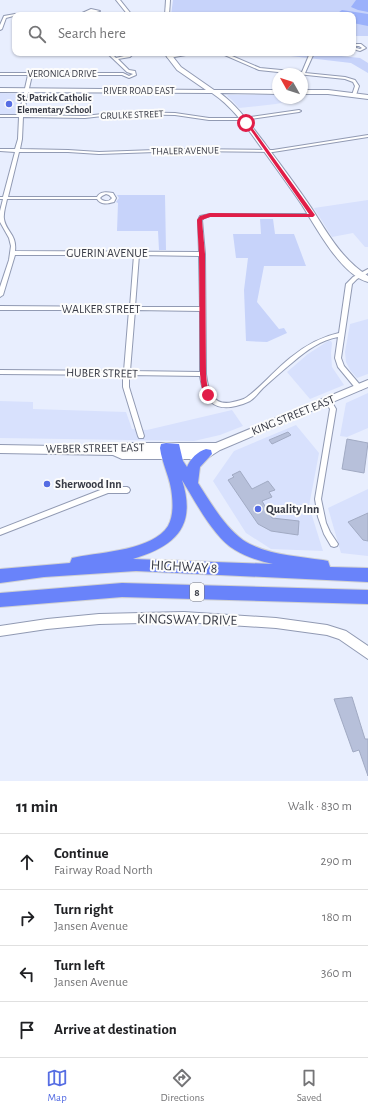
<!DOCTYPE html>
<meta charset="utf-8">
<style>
body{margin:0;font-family:"Alegreya Sans",sans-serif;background:#f6f6f6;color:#202124}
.compass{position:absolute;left:272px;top:68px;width:36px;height:36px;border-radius:50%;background:#fff;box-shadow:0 1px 3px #0004;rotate:309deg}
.stop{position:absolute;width:12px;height:12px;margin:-9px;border:3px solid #e11d48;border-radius:50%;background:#fff}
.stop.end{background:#e11d48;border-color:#fff;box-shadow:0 1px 4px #0008}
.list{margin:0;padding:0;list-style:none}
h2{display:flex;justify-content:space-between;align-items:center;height:52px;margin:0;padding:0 16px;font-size:17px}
h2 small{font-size:13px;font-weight:400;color:#757577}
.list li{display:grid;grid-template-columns:26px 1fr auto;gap:12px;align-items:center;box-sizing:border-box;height:56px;padding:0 16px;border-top:1px solid #e0e0e0}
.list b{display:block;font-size:15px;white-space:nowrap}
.list p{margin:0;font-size:13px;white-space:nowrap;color:#757577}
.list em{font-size:13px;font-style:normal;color:#757577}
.icon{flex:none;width:22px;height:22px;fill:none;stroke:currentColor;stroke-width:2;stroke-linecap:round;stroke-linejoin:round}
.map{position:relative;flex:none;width:368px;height:781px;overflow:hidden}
.search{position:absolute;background:#fff;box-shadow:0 1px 3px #0004;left:12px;right:12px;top:12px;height:44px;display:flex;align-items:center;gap:10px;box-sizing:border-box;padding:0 14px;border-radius:8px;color:#757577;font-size:15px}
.sheet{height:276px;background:#fff}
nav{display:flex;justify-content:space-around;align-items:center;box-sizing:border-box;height:56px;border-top:1px solid #e0e0e0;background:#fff;font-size:11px;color:#757577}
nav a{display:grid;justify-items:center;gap:2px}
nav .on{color:#566de3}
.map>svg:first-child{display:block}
.built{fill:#d8e1fd}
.green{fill:#c7d3fa}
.forest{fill:#9bb1fb}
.building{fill:#b7c0da;stroke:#a1aac3}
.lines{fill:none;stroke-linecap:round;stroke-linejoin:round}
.street-casing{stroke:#919ab3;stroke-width:2}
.secondary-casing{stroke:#919ab3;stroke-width:2}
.highway-casing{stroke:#cfd0d2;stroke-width:2}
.street{fill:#fff;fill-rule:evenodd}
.secondary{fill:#fff;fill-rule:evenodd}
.highway{fill:#6983fa;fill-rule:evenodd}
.route{fill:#e11d48}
.poi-dot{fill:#566de3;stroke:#fcfcfc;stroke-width:1.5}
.labels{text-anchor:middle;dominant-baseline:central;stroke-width:4;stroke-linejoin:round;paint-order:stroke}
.far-street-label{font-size:10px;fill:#373a45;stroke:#fcfcfc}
.far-poi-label{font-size:10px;font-weight:bold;fill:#373a45;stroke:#fcfcfc;text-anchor:start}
.shield{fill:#fcfcfc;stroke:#72747c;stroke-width:1}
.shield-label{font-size:11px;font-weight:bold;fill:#373a45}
.street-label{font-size:12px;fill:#373a45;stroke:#fcfcfc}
.poi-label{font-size:12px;font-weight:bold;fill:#373a45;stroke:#fcfcfc;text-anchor:start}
.near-street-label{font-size:14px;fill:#373a45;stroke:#fcfcfc}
</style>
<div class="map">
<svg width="368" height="781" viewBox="0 0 368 781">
<rect width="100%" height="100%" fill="#e8eefe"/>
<g class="built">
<path d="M0 93 20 94 15 114H0Z"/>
<path d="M228 95H278V98H293L295 100 276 104 239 108 232 100 227 96Z"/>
<path d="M368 200V247H365L353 233 332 237 314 208Z"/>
<path d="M368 319V374L357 378 350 370 346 362 345 352 350 324Z"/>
<path d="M328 341H331L332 343 331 353 332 367 344 385 310 399 287 372 308 354Z"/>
<path d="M368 393V428L347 437 340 436 346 403Z"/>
<path d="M0 401 33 402V409L126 412 132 429 147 430 232 410 243 426 220 435 194 441 0 438Z"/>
<path d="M296 425 319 453 309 506 323 551 271 549 246 533 213 481 234 451Z"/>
<path d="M368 489V556L341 553 328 508Z"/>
</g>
<g class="green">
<path d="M173 0H368V36H354L353 15H171Z"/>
<path d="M265 53H314L360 58 368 63V73L351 63Z"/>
<path d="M117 195H165L166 250H159L158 231H117L118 203 116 202 119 198Z"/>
<path d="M260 219H273L275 234H294L306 266H264L257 302 279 329 284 328 287 333 267 342 246 341 244 290 248 258H236L233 234H261Z"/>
</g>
<g class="forest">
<path d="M356 0H368V12L358 10 351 7Z"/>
<path d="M342 10 368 14V26L353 23V15H335Z"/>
</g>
<g class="building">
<path d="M288 432 291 435 272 444 269 440Z"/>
<path d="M347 439 368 443 364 473 342 469Z"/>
<path d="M240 471 252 489 268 481 275 490 269 492 272 497 262 501 272 518 299 521 298 535 271 531 258 524 228 480 234 477 232 475Z"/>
<path d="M368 513V541L363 540 348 522Z"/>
<path d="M352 697 365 739H368V776L359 750 353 752 334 699Z"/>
</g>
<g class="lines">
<g class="street-casing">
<g id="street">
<path d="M116 0H120L132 15H128Z"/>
<path d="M91 9 100 11 86 15H47L49 14H80Z"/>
<path d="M15 14 17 15 6 18 2 29 0 30V25L4 16Z"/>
<path d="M353 44H361L366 48 360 51 353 49V47L360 49 362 48 359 46H353Z"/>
<path d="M107 53H111L116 58 128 55 126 53H130L132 55 130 57 118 59 129 70 135 71 136 75 129 78 122 75H32L23 115 85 116 120 112 175 113 209 118H243L299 110 301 111 299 112 243 120H209L175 115 120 114 85 118 23 117 22 139 20 149 68 150 99 152 184 149 273 150 368 135V137L273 152 184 151 99 154 68 152H19L8 197H97C100 191 107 192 113 193L116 198 114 202C107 204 101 205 97 199H7C6 205 3 213 4 219 6 232 17 234 15 251L199 252 198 220 200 216 210 214H315V216H210L204 218 202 220 205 254 206 374C208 390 212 407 233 402 237 401 243 400 247 397 262 386 275 370 290 358 305 346 320 337 339 333L346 284 353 277 368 269V273L357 279 352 284 341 358 344 366 361 386 362 388 361 390H357L338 367 335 358 338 337C321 340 307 350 293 362 283 370 273 379 263 388 259 392 255 398 250 401 246 403 240 405 236 406 212 412 203 397 200 376L129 375V387L144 436 143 438H139L138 436 123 387V375L0 374V370L124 371 129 310H0V306L130 307 134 255H15L3 295 0 297V287L9 260 11 246 9 238 0 222V211L3 199H0V197H3L15 152 0 151V149H15L18 139 19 117H0V115H19L28 75H0V73H123L129 76 133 74 127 72ZM106 194 109 195 112 198C110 201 106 202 102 200L100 198 102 196ZM139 255 199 256 200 307H135ZM135 310 200 311V372L130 371Z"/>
<path d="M188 53H197L169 58 167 57Z"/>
<path d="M220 53H225L260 68 302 72 310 53H314L305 73 345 77 355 80 359 86 356 95 354 96 352 95 355 86 353 82 345 79 259 70Z"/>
<path d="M326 399H330L336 409 321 499 326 523 330 532 338 544 337 546 334 547 331 546 324 534 318 517 315 499 330 409 325 401Z"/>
<path d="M108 487H127L129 488 130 490 129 492 127 493H108L0 535V529Z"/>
</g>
</g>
<g class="secondary-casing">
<g id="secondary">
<path d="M166 0H170L169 15H165Z"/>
<path d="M164 53H170L181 67 214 90H278V94L220 93C239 107 252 127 266 145 282 167 299 189 314 212 329 236 343 260 368 276V282C341 275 316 227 302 205 289 186 276 168 263 150 248 129 233 107 212 93L0 92V88L206 90 177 70Z"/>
<path d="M302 90H328L368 95V99L328 94H302Z"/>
<path d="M368 380V387L220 450 209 457 197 459H122L113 455 0 453V445L113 447 124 443H216Z"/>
<path d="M184 612 276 618 327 625 346 631 368 646V659L339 639 327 635 276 628 184 622 99 624 47 629 0 636V626L47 619 99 614Z"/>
</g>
</g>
<g class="highway-casing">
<g id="highway">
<path d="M166 443 179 444 183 461 187 467C191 458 197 452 206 449L211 450 212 454 200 467 198 483C211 503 224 526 243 540 266 555 297 556 323 560L328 561 330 567 368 568V582L136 571 44 577 0 583V569L70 563 72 558 77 557C102 552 153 550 168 526 173 517 173 506 172 496 171 479 162 464 160 448L161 444ZM182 480C195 501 214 538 235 550 246 557 260 561 273 564L133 559C175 546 197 527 182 480Z"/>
<path d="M122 583 368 590V604L122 597 0 607V593Z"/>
</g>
</g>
<use href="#street" class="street"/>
<use href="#secondary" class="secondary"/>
<use href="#highway" class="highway"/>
</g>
<path class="route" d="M245 122H248L315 215 313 217H210L202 220 205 254 206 374 207 384 211 395 208 398C201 393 201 382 200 374L199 254 197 220 200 216 210 213 309 214Z"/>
<g class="poi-dot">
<circle cx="9" cy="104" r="4"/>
<circle cx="47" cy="484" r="4"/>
<circle cx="258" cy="509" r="4"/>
</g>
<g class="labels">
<g class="far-street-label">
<text x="62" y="74">VERONICA DRIVE</text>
<text x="139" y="91">RIVER ROAD EAST</text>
<text transform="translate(132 115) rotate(-2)">GRULKE STREET</text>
<text transform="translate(185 151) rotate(-1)">THALER AVENUE</text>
</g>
<g class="far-poi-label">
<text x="17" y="98">St. Patrick Catholic<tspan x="17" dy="12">Elementary School</tspan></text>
</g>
<rect class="shield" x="190" y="583" width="14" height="18" rx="3"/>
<g class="shield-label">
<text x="197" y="592">8</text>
</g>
<g class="street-label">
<text x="107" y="253">GUERIN AVENUE</text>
<text x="101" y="309">WALKER STREET</text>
<text transform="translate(102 373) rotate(1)">HUBER STREET</text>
<text transform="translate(293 415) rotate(-22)">KING STREET EAST</text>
<text transform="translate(95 448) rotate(-1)">WEBER STREET EAST</text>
</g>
<g class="poi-label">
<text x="55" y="484">Sherwood Inn</text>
<text x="266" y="509">Quality Inn</text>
</g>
<g class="near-street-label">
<text transform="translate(184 567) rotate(3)">HIGHWAY 8</text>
<text transform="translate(187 620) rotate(1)">KINGSWAY DRIVE</text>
</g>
</g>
</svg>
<svg class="compass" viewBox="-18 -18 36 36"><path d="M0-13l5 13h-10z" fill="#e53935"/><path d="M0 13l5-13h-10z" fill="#757577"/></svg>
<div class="stop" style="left:246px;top:123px"></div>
<div class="stop end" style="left:208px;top:395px"></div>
<div class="search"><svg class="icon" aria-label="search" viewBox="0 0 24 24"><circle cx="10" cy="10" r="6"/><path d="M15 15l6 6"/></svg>Search here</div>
</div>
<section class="sheet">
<h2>11 min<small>Walk · 830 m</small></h2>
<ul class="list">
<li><svg class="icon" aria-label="ahead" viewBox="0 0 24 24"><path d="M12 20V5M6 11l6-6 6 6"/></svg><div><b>Continue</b><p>Fairway Road North</p></div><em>290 m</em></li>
<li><svg class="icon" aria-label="right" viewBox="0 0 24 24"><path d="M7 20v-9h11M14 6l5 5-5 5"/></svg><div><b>Turn right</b><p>Jansen Avenue</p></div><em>180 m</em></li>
<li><svg class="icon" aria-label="left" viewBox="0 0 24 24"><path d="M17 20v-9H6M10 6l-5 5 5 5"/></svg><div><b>Turn left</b><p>Jansen Avenue</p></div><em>360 m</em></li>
<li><svg class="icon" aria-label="arrive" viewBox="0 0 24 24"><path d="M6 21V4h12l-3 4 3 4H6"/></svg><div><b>Arrive at destination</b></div></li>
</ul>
</section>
<nav>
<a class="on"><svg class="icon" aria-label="map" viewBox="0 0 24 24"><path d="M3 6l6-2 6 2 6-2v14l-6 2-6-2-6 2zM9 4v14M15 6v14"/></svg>Map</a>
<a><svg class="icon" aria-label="directions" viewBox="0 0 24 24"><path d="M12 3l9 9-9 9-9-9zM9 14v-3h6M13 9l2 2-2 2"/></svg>Directions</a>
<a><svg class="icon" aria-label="saved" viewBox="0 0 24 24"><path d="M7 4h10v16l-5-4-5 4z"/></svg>Saved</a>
</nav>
